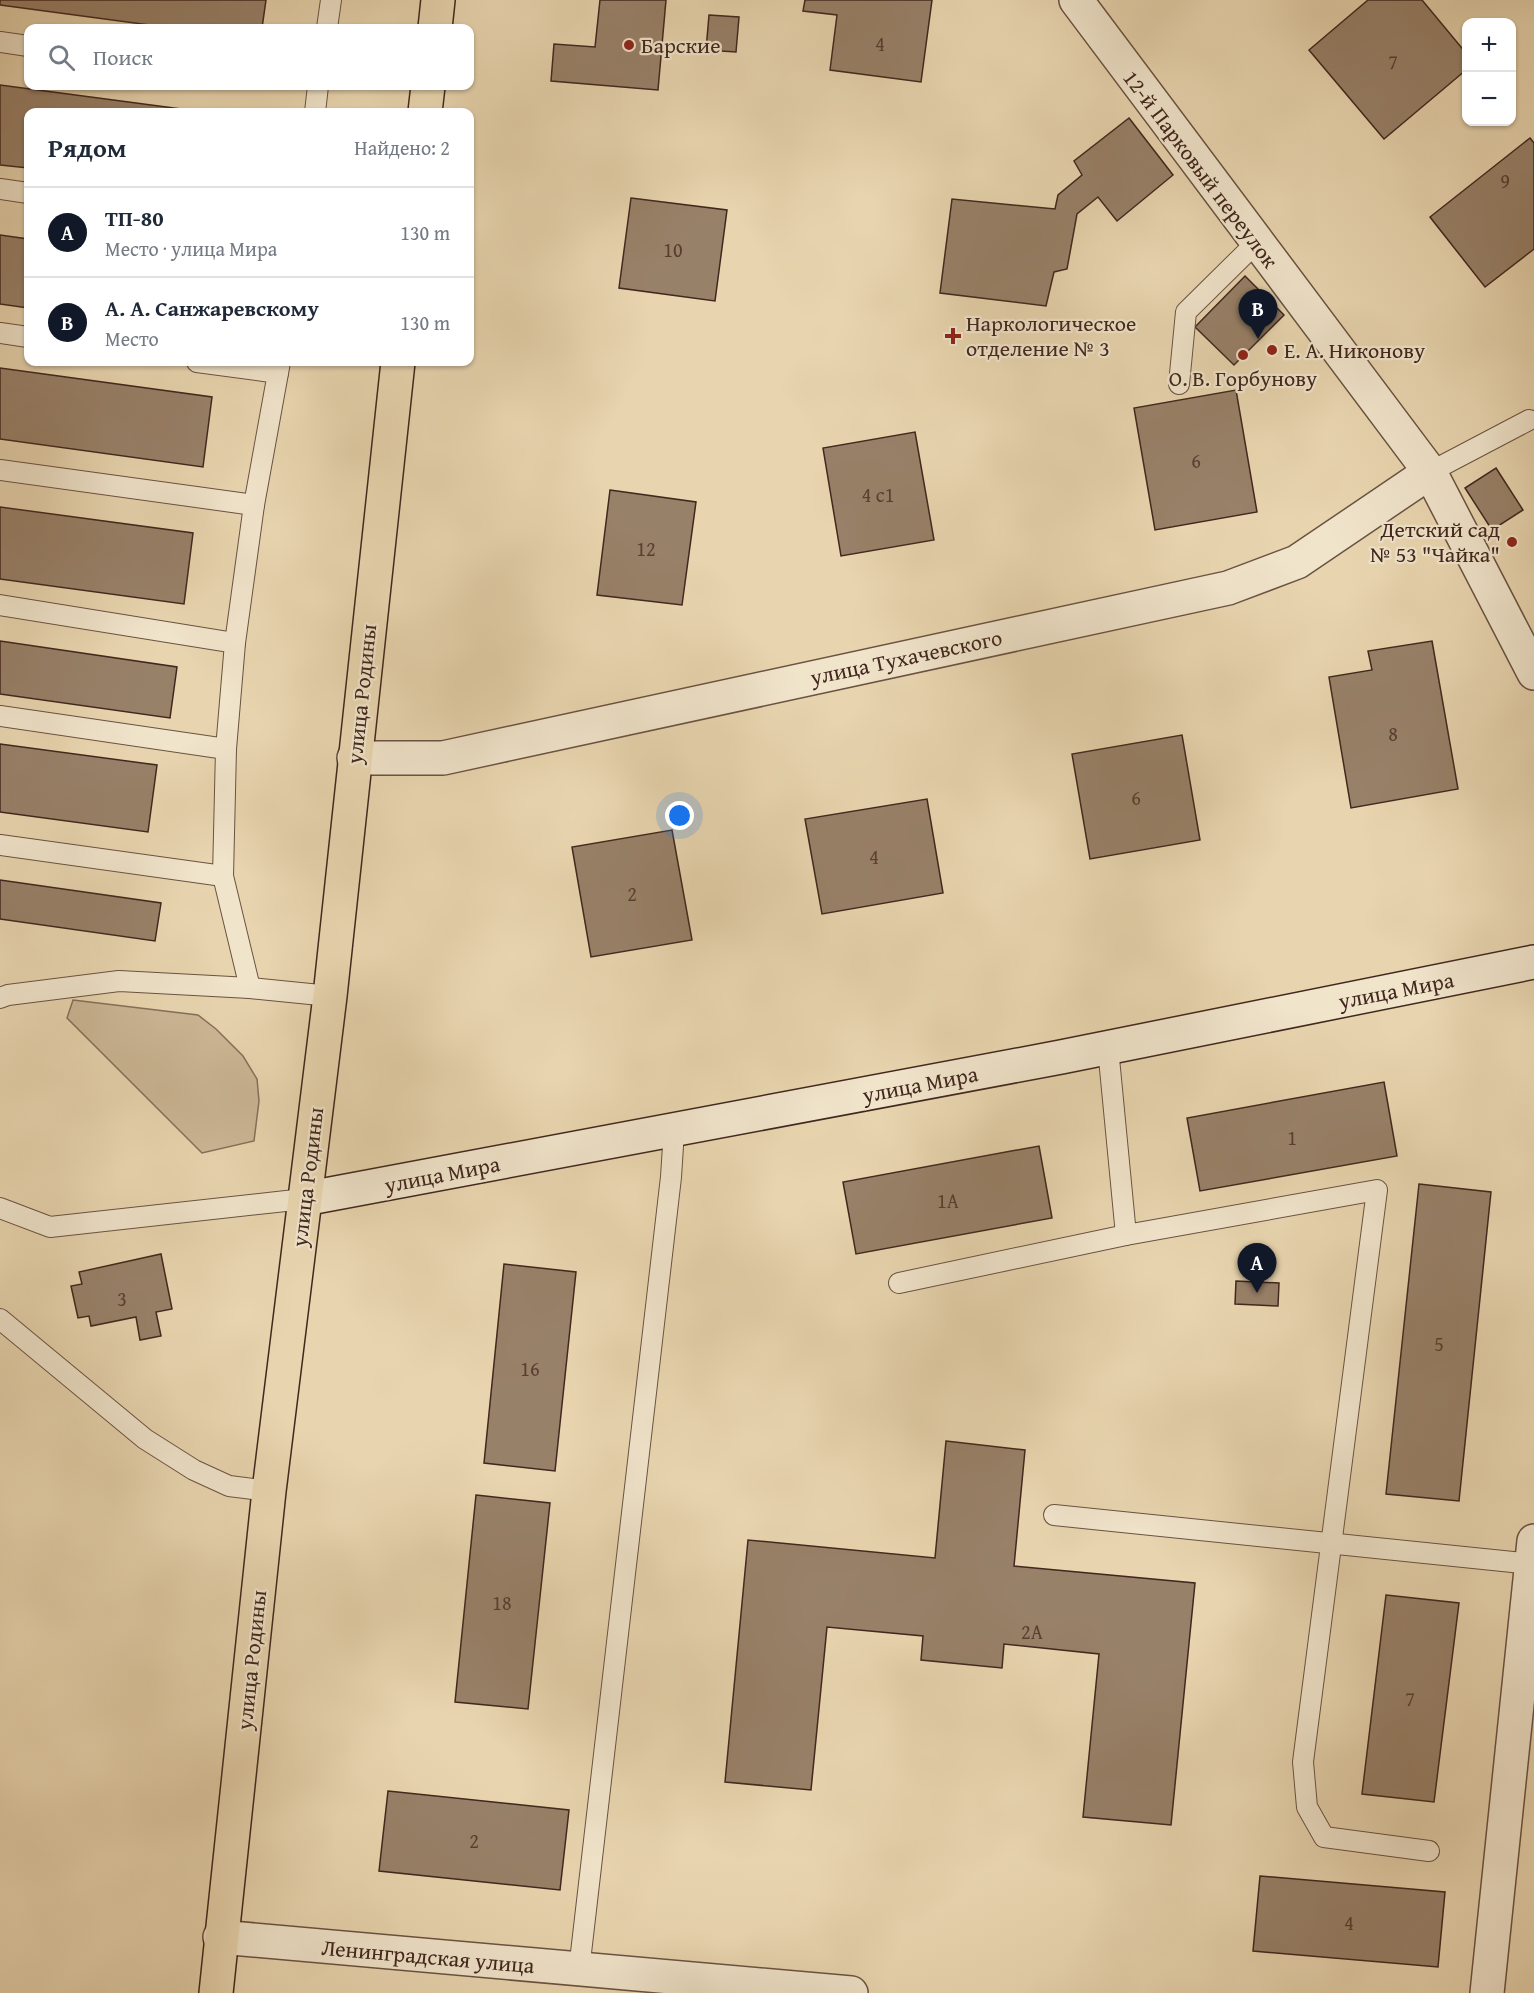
<!DOCTYPE html>
<html lang="ru">
<meta charset="utf-8">
<style>
body{margin:0;font-family:"Gentium Book Plus",serif;background:#f2f2f3;color:#1f2937}
.controls{position:absolute;right:18px;top:18px;display:grid;overflow:hidden;border-radius:12px;box-shadow:0 2px 4px #0004}
.controls button{width:54px;height:54px;display:grid;place-items:center;padding:0;border:0;border-bottom:2px solid #e0e1e3;background:#fff;color:#1f2937;font:30px sans-serif}
.you{position:absolute;left:680px;top:816px;width:21px;height:21px;margin:-15px;border:4px solid #fff;border-radius:50%;background:#1a73e8;box-shadow:0 0 0 9px #1a73e833}
.badge{display:grid;place-items:center;width:39px;height:39px;border-radius:50%;background:#111827;color:#fff;font-size:20px;font-weight:700}
.pin{position:absolute;translate:-50% -50px;filter:drop-shadow(0 2px 3px #0008)}
.pin::after{content:'';position:absolute;top:32px;width:21px;height:18px;background:inherit;clip-path:polygon(0 0,100% 0,50% 100%)}
.list{margin:0;padding:0;list-style:none}
h2{display:flex;justify-content:space-between;align-items:center;height:78px;margin:0;padding:0 24px;font-size:26px}
h2 small{font-size:20px;font-weight:400;color:#747a83}
.list li{display:grid;grid-template-columns:39px 1fr auto;gap:18px;align-items:center;box-sizing:border-box;height:90px;padding:0 24px;border-top:2px solid #e0e1e3}
.list b{display:block;font-size:22px;white-space:nowrap}
.list p{margin:0;font-size:20px;white-space:nowrap;color:#747a83}
.list em{font-size:20px;font-style:normal;color:#747a83}
.icon{flex:none;width:33px;height:33px;fill:none;stroke:currentColor;stroke-width:2;stroke-linecap:round;stroke-linejoin:round}
.map{position:relative;flex:none;width:1534px;height:1993px;overflow:hidden}
.search{position:absolute;background:#fff;box-shadow:0 2px 4px #0004;left:24px;top:24px;width:450px;height:66px;display:flex;align-items:center;gap:15px;box-sizing:border-box;padding:0 21px;border-radius:12px;color:#747a83;font-size:22px}
.panel{position:absolute;background:#fff;box-shadow:0 2px 4px #0004;left:24px;top:108px;width:450px;height:258px;border-radius:12px}
.map>svg:first-child{display:block}
.green{fill:#ccb796;stroke:#866f5a;stroke-width:1.5}
.building{fill:#988169;stroke:#41271e;stroke-width:1.5}
.lines{fill:none;stroke-linecap:round;stroke-linejoin:round}
.service-casing{stroke:#6b5242;stroke-width:22}
.minor-casing{stroke:#6b5242;stroke-width:36}
.secondary-casing{stroke:#41271e;stroke-width:36}
.primary-casing{stroke:#41271e;stroke-width:36}
.service{stroke:#f0e4cb;stroke-width:20}
.minor{stroke:#f0e4cb;stroke-width:33}
.secondary{stroke:#f0e4cb;stroke-width:33}
.primary{stroke:#e8d5af;stroke-width:33}
.poi-dot{fill:#8f2418;stroke:#f0e4cb;stroke-width:2}
.labels{text-anchor:middle;dominant-baseline:central;stroke-width:4.5;stroke-linejoin:round;paint-order:stroke}
.number-label{font-size:20px;fill:#573e31}
.poi-label{font-size:22px;fill:#41271e;stroke:#f0e4cb;text-anchor:start}
.street-label{font-size:22px;fill:#41271e;stroke:#f0e4cb}
</style>
<div class="map">
<svg width="1534" height="1993" viewBox="0 0 1534 1993">
<rect width="100%" height="100%" fill="#e8d5af"/>
<filter id="stains"><feTurbulence type="fractalNoise" baseFrequency=".00333" numOctaves="4"/><feColorMatrix values="0 0 0 0 .2 0 0 0 0 .09 0 0 0 0 .02 0 0 0 .5 -.17"/></filter>
<radialGradient id="worn" r=".72"><stop offset=".6" stop-color="#630" stop-opacity="0"/><stop offset="1" stop-color="#630" stop-opacity=".3"/></radialGradient>
<path class="green" d="M73 1000 198 1015 216 1029 243 1056 257 1079 259 1101 254 1141 202 1153 67 1018Z"/>
<g class="building">
<path d="M0 0H266L262 28H172L0 5Z"/>
<path d="M600 0H666L658 90 551 81 554 44 595 47Z"/>
<path d="M805 0H932L921 82 830 70 837 15 803 11Z"/>
<path d="M1368 0H1422L1466 53V70L1384 139 1309 50Z"/>
<path d="M709 15 739 17 736 52 706 50Z"/>
<path d="M0 85 204 112H28V168L0 165Z"/>
<path d="M1129 118 1173 175 1117 221 1098 197 1077 214 1067 269 1054 272 1046 306 940 293 952 199 1055 209 1058 195 1082 175 1074 161Z"/>
<path d="M1530 138 1534 143V249L1485 287 1430 217Z"/>
<path d="M631 198 727 210 715 301 619 288Z"/>
<path d="M0 235 28 239V308L0 304Z"/>
<path d="M1245 276 1284 315 1234 365 1195 327Z"/>
<path d="M0 368 212 397 203 467 0 439Z"/>
<path d="M1236 390 1257 512 1155 530 1134 408Z"/>
<path d="M915 432 934 540 841 556 823 448Z"/>
<path d="M1496 468 1523 510 1492 530 1465 488Z"/>
<path d="M610 490 696 502 682 605 597 595Z"/>
<path d="M0 507 193 533 184 604 0 579Z"/>
<path d="M0 641 177 667 170 718 0 694Z"/>
<path d="M1432 641 1458 789 1351 808 1329 677 1372 670 1368 651Z"/>
<path d="M1182 735 1200 840 1090 859 1072 754Z"/>
<path d="M0 744 157 765 148 832 0 812Z"/>
<path d="M927 799 943 893 822 914 805 819Z"/>
<path d="M672 830 692 940 591 957 572 847Z"/>
<path d="M0 880 161 903 155 941 0 919Z"/>
<path d="M1384 1082 1397 1156 1200 1191 1187 1118Z"/>
<path d="M1039 1146 1052 1218 856 1254 843 1182Z"/>
<path d="M1419 1184 1491 1192 1459 1501 1386 1494Z"/>
<path d="M161 1254 172 1309 156 1312 161 1336 140 1340 136 1317 91 1326 89 1316 78 1318 71 1286 82 1284 79 1272Z"/>
<path d="M504 1264 576 1272 555 1471 484 1463Z"/>
<path d="M1236 1281 1279 1283 1278 1306 1235 1304Z"/>
<path d="M946 1441 1025 1450 1014 1566 1195 1583 1171 1825 1083 1817 1099 1654 1004 1644 1002 1668 921 1660 923 1636 827 1627 811 1790 725 1782 748 1540 935 1558Z"/>
<path d="M476 1495 550 1503 528 1709 455 1702Z"/>
<path d="M1386 1595 1459 1603 1434 1802 1362 1794Z"/>
<path d="M388 1791 569 1810 560 1890 379 1871Z"/>
<path d="M1260 1876 1445 1892 1438 1967 1253 1951Z"/>
</g>
<g class="lines">
<g class="service-casing">
<g id="service">
<path d="M327 28 331 0"/>
<path d="M0 42 28 46"/>
<path d="M315 112 318 86"/>
<path d="M0 189 28 193"/>
<path d="M0 333 28 337"/>
<path d="M197 362 278 373"/>
<path d="M1179 384 1186 312 1256 243"/>
<path d="M0 470 254 505"/>
<path d="M1430 472 1529 420"/>
<path d="M0 605 235 643"/>
<path d="M0 716 226 749"/>
<path d="M0 845 223 876"/>
<path d="M250 988 223 876 226 749 235 643 254 505 280 362"/>
<path d="M0 998 8 995 119 981 250 988 330 996"/>
<path d="M1108 1048 1126 1235 1377 1190 1303 1762 1307 1807 1324 1837 1429 1851"/>
<path d="M0 1208 50 1227 304 1199"/>
<path d="M899 1283 1126 1235"/>
<path d="M0 1319 145 1439 194 1470 229 1486 269 1491"/>
<path d="M1054 1515 1532 1564"/>
<path d="M579 1970 671 1177 674 1130"/>
</g>
</g>
<g class="minor-casing">
<g id="minor">
<path d="M1076 0 1430 472 1534 673"/>
<path d="M354 758H443L1228 588 1297 562 1430 472"/>
<path d="M220 1937 851 1993"/>
<path d="M1487 1993 1534 1541"/>
</g>
</g>
<g class="secondary-casing">
<path id="secondary" d="M304 1199 1061 1057 1534 962"/>
</g>
<g class="primary-casing">
<g id="primary">
<path d="M435 28 438 0"/>
<path d="M425 112 428 86"/>
<path d="M216 1993 269 1491 330 996 398 362"/>
</g>
</g>
<use href="#service" class="service"/>
<use href="#minor" class="minor"/>
<use href="#secondary" class="secondary"/>
<use href="#primary" class="primary"/>
</g>
<g class="poi-dot">
<circle cx="629" cy="45" r="6"/>
<path d="M950 327h6v6h6v6h-6v6h-6v-6h-6v-6h6z"/>
<circle cx="1272" cy="350" r="6"/>
<circle cx="1243" cy="355" r="6"/>
<circle cx="1512" cy="542" r="6"/>
</g>
<g class="labels">
<g class="number-label">
<text x="880" y="43">4</text>
<text x="1393" y="61">7</text>
<text x="1505" y="180">9</text>
<text x="673" y="249">10</text>
<text x="1196" y="460">6</text>
<text x="878" y="494">4 с1</text>
<text x="646" y="548">12</text>
<text x="1393" y="733">8</text>
<text x="1136" y="797">6</text>
<text x="874" y="856">4</text>
<text x="632" y="893">2</text>
<text x="1292" y="1137">1</text>
<text x="948" y="1200">1А</text>
<text x="122" y="1298">3</text>
<text x="1439" y="1343">5</text>
<text x="530" y="1368">16</text>
<text x="502" y="1602">18</text>
<text x="1032" y="1631">2А</text>
<text x="1410" y="1698">7</text>
<text x="474" y="1840">2</text>
<text x="1349" y="1922">4</text>
</g>
<g class="poi-label">
<text x="641" y="45">Барские</text>
<text x="966" y="323">Наркологическое<tspan x="966" dy="25">отделение № 3</tspan></text>
<text x="1284" y="350">Е. А. Никонову</text>
<text x="1243" y="378" text-anchor="middle">О. В. Горбунову</text>
<text x="1500" y="529" text-anchor="end">Детский сад<tspan x="1500" dy="25">№ 53 "Чайка"</tspan></text>
</g>
<g class="street-label">
<text transform="translate(1201 169) rotate(53)">12-й Парковый переулок</text>
<text transform="translate(906 657) rotate(-12)">улица Тухачевского</text>
<text transform="translate(361 694) rotate(-84)">улица Родины</text>
<text transform="translate(1396 990) rotate(-11)">улица Мира</text>
<text transform="translate(920 1084) rotate(-11)">улица Мира</text>
<text transform="translate(442 1174) rotate(-11)">улица Мира</text>
<text transform="translate(307 1177) rotate(-83)">улица Родины</text>
<text transform="translate(251 1660) rotate(-84)">улица Родины</text>
<text transform="translate(428 1956) rotate(5)">Ленинградская улица</text>
</g>
</g>
<rect width="100%" height="100%" filter="url(#stains)"/>
<rect width="100%" height="100%" fill="url(#worn)"/>
</svg>
<div class="controls">
<button>+</button>
<button>−</button>
</div>
<div class="you"></div>
<div class="pin badge" style="left:1257px;top:1293px">A</div>
<div class="pin badge" style="left:1258px;top:339px">B</div>
<div class="search"><svg class="icon" aria-label="search" viewBox="0 0 24 24"><circle cx="10" cy="10" r="6"/><path d="M15 15l6 6"/></svg>Поиск</div>
<section class="panel">
<h2>Рядом<small>Найдено: 2</small></h2>
<ul class="list">
<li><span class="badge">A</span><div><b>ТП-80</b><p>Место · улица Мира</p></div><em>130 m</em></li>
<li><span class="badge">B</span><div><b>А. А. Санжаревскому</b><p>Место</p></div><em>130 m</em></li>
</ul>
</section>
</div>
